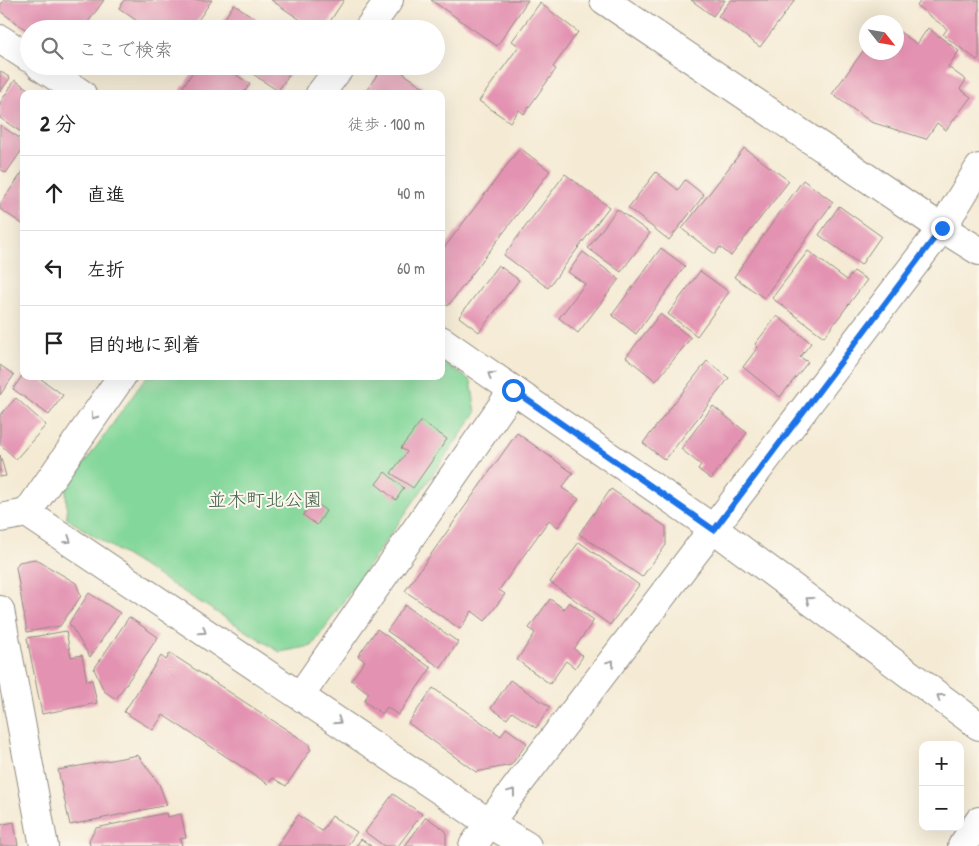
<!DOCTYPE html>
<html lang="ja">
<meta charset="utf-8">
<style>
body{margin:0;font-family:"Patrick Hand","Klee One",sans-serif;background:#f6f6f6;color:#222}
.controls{position:absolute;right:15px;bottom:15px;display:grid;overflow:hidden;border-radius:10px;box-shadow:0 5px 20px #0002}
.controls button{width:45px;height:45px;display:grid;place-items:center;padding:0;border:0;border-bottom:1px solid #e0e0e0;background:#fff;color:#222;font:25px sans-serif}
.compass{position:absolute;left:859px;top:15px;width:45px;height:45px;border-radius:50%;background:#fff;box-shadow:0 5px 20px #0002;rotate:121deg}
.stop{position:absolute;width:15px;height:15px;margin:-11px;border:4px solid #1a73e8;border-radius:50%;background:#fff}
.stop.end{background:#1a73e8;border-color:#fff;box-shadow:0 1px 5px #0008}
.list{margin:0;padding:0;list-style:none}
h2{display:flex;justify-content:space-between;align-items:center;height:65px;margin:0;padding:0 20px;font-size:21px}
h2 small{font-size:16px;font-weight:400;color:#767676}
.list li{display:grid;grid-template-columns:32px 1fr auto;gap:15px;align-items:center;box-sizing:border-box;height:75px;padding:0 20px;border-top:1px solid #e0e0e0}
.list b{display:block;font-size:19px;white-space:nowrap}
.list em{font-size:16px;font-style:normal;color:#767676}
.icon{flex:none;width:28px;height:28px;fill:none;stroke:currentColor;stroke-width:2;stroke-linecap:round;stroke-linejoin:round}
.map{position:relative;flex:none;width:979px;height:846px;overflow:hidden}
.search{position:absolute;background:#fff;box-shadow:0 5px 20px #0002;left:20px;top:20px;width:425px;height:55px;display:flex;align-items:center;gap:12px;box-sizing:border-box;padding:0 18px;border-radius:28px;color:#767676;font-size:19px}
.panel{position:absolute;background:#fff;box-shadow:0 5px 20px #0002;left:20px;top:90px;width:425px;height:290px;border-radius:10px}
.map>svg:first-child{display:block}
.green{fill:#83d79a;stroke:#578162}
.building{fill:#e392b1}
.lines{fill:none;stroke-linecap:round;stroke-linejoin:round}
.minor-casing{stroke:#908b80;stroke-width:30}
.minor{stroke:#fff;stroke-width:28}
.oneway{stroke:#a0a0a0}
.route{stroke:#1a73e8;stroke-width:6}
.labels{text-anchor:middle;dominant-baseline:central;stroke-width:4;stroke-linejoin:round;paint-order:stroke}
.park-label{font-size:19px;fill:#455f4c;stroke:#fbf7ec}
</style>
<div class="map">
<svg width="979" height="846" viewBox="0 0 979 846">
<rect width="100%" height="100%" fill="#fbf7ec"/>
<filter id="ink" filterUnits="userSpaceOnUse"><feTurbulence type="fractalNoise" baseFrequency=".02" numOctaves="2"/><feDisplacementMap in="SourceGraphic" scale="10" xChannelSelector="R" yChannelSelector="G"/><feConvolveMatrix kernelMatrix="1 2 1 2 8 2 1 2 1" color-interpolation-filters="sRGB"/></filter>
<filter id="wash" filterUnits="userSpaceOnUse"><feTurbulence type="fractalNoise" baseFrequency=".0096" numOctaves="4" result="noise"/><feDisplacementMap in="SourceGraphic" scale="20" xChannelSelector="R" yChannelSelector="G"/><feGaussianBlur stdDeviation="1.12" result="paint"/><feColorMatrix in="noise" values="0 0 0 0 0 0 0 0 0 0 0 0 0 0 0 0 0 1.4 0 .05"/><feComposite in="paint" operator="in"/></filter>
<g filter="url(#wash)">
<rect width="100%" height="100%" fill="#f5ebd5"/>
<path class="green" d="M441 360 471 381 476 413 312 646 280 652 67 519 66 489 147 376H441Z"/>
<g id="blocks">
<g class="building">
<path d="M4 0H104L83 29H29V32L0 11V6Z"/>
<path d="M124 0H212L192 29H148L119 8Z"/>
<path d="M271 0H344L325 29H314Z"/>
<path d="M431 0H528L497 46Z"/>
<path d="M691 0H725L713 16Z"/>
<path d="M731 0H795L760 47 718 16Z"/>
<path d="M921 0H979V58L977 60 943 35 947 29 917 6Z"/>
<path d="M540 3 578 32 553 67 556 69 524 114 519 110 510 122 479 101 519 46 512 41Z"/>
<path d="M234 4 270 29H218Z"/>
<path d="M928 28 959 51 948 67 966 80 960 89 971 97 946 130 937 123 926 139 871 122 832 94 866 47V52H896V36L900 32 917 44Z"/>
<path d="M197 66H223L250 84 243 94H178Z"/>
<path d="M241 66H295L278 91Z"/>
<path d="M383 66H393L433 94H364Z"/>
<path d="M0 71 10 78 0 92Z"/>
<path d="M15 80 35 94H24V134L0 118V103Z"/>
<path d="M0 125 24 141V147L6 173 0 169Z"/>
<path d="M520 148 550 171 448 306 441 301V252Z"/>
<path d="M744 148 789 181 731 256 720 247 715 254 682 229Z"/>
<path d="M24 170V225L0 209V204Z"/>
<path d="M656 172 678 190 685 180 704 195 669 240 628 208Z"/>
<path d="M565 174 609 207 548 288 504 255Z"/>
<path d="M803 180 833 202 764 298 734 277Z"/>
<path d="M839 206 881 236 861 265 819 235Z"/>
<path d="M617 209 650 233 621 272 588 248Z"/>
<path d="M661 248 685 266 636 334 612 315Z"/>
<path d="M808 251 847 280 854 271 867 280 824 337 772 298Z"/>
<path d="M583 252 619 279 578 333 559 318 585 284 568 272Z"/>
<path d="M498 265 519 280 479 332 459 317Z"/>
<path d="M700 271 729 292 697 336 668 314Z"/>
<path d="M660 314 691 338 656 381 626 357Z"/>
<path d="M777 316 811 343 800 357 808 362 780 397 743 367 758 347 755 344Z"/>
<path d="M707 361 729 378 665 460 643 443Z"/>
<path d="M0 365 14 375 0 395Z"/>
<path d="M22 376H37L63 395 49 415 13 389Z"/>
<path d="M16 398 46 425 16 459 0 444V415Z"/>
<path d="M713 406 747 433 711 479 698 469 701 465 681 449Z"/>
<path d="M421 421 447 439 413 488 391 473 407 452 401 448Z"/>
<path d="M517 433 573 473 562 488 579 499 558 527 549 520 499 590 505 594 485 621 472 611 460 629 405 591Z"/>
<path d="M0 455 6 476 0 477Z"/>
<path d="M385 472 404 488 396 500 376 484Z"/>
<path d="M611 489 666 527V545L642 577 579 534Z"/>
<path d="M313 501 326 511 317 525 303 515Z"/>
<path d="M579 542 639 585 610 625 550 582Z"/>
<path d="M35 559 76 583 81 596 60 626 27 632 16 567 19 562Z"/>
<path d="M89 593 120 613 90 657 69 623Z"/>
<path d="M550 599 564 609 569 602 594 620 574 649 583 656 575 668 566 661 550 684 517 660 535 633 529 628Z"/>
<path d="M405 605 458 642 441 668 387 631Z"/>
<path d="M129 617 158 637 116 699 104 691 94 669Z"/>
<path d="M377 629 431 668 398 715 387 707 382 714 364 701 369 693 351 680 365 661 358 656Z"/>
<path d="M66 631 71 657 82 655 87 681 92 680 97 703 42 714 27 638Z"/>
<path d="M170 653 310 745 309 748 311 749 286 786 273 778 268 784 163 715 153 730 124 712 161 656 166 660Z"/>
<path d="M510 680 550 707 536 728 512 712 507 719 491 708Z"/>
<path d="M433 688 501 736 506 728 527 743 511 765 476 772 408 723Z"/>
<path d="M138 755 159 784 167 805 70 825 58 770Z"/>
<path d="M393 794 422 814 398 846H384L365 832Z"/>
<path d="M166 813 167 817 181 814 186 838 180 839 182 846H90L89 840 96 828Z"/>
<path d="M298 815 322 831 332 816 357 832 347 846H277Z"/>
<path d="M426 817 446 831V846H405Z"/>
<path d="M14 822 18 846H0V825Z"/>
<path d="M361 839 371 846H356Z"/>
</g>
</g>
</g>
<g filter="url(#ink)">
<use href="#blocks" fill-opacity="0" stroke="#908b80" stroke-width="1"/>
<g class="lines">
<g class="minor-casing">
<g id="minor">
<path d="M604 0 931 221 979 251"/>
<path d="M368 29 389 0"/>
<path d="M0 39 29 58"/>
<path d="M40 66 82 94"/>
<path d="M320 94 341 66"/>
<path d="M441 340 714 529 979 726"/>
<path d="M27 513 122 376"/>
<path d="M0 518 27 513 489 823 527 846"/>
<path d="M0 610 44 846"/>
<path d="M300 696 513 390"/>
<path d="M473 846 489 823 942 228 979 168"/>
<path d="M962 846 979 821"/>
</g>
</g>
<use href="#minor" class="minor"/>
</g>
<defs><path id="oneway-chevron" d="M-2-3.5L2.5 0L-2 3.5" fill="none" stroke-width="1.6" stroke-linecap="round" stroke-linejoin="round" transform="scale(1.25)"/></defs>
<g class="oneway">
<use href="#oneway-chevron" transform="translate(491 375) rotate(-145)"/>
<use href="#oneway-chevron" transform="translate(94 416) rotate(125)"/>
<use href="#oneway-chevron" transform="translate(68 540) rotate(34)"/>
<use href="#oneway-chevron" transform="translate(809 600) rotate(-144)"/>
<use href="#oneway-chevron" transform="translate(203 631) rotate(34)"/>
<use href="#oneway-chevron" transform="translate(611 663) rotate(-53)"/>
<use href="#oneway-chevron" transform="translate(940 697) rotate(-144)"/>
<use href="#oneway-chevron" transform="translate(338 721) rotate(34)"/>
<use href="#oneway-chevron" transform="translate(512 792) rotate(-53)"/>
</g>
</g>
<g class="lines" filter="url(#ink)">
<path class="route" d="M513 390 714 530 942 228"/>
</g>
<g class="labels">
<g class="park-label">
<text x="265" y="499">並木町北公園</text>
</g>
</g>
</svg>
<div class="controls">
<button>+</button>
<button>−</button>
</div>
<svg class="compass" viewBox="-18 -18 36 36"><path d="M0-13l5 13h-10z" fill="#e53935"/><path d="M0 13l5-13h-10z" fill="#767676"/></svg>
<div class="stop" style="left:513px;top:390px"></div>
<div class="stop end" style="left:942px;top:228px"></div>
<div class="search"><svg class="icon" aria-label="search" viewBox="0 0 24 24"><circle cx="10" cy="10" r="6"/><path d="M15 15l6 6"/></svg>ここで検索</div>
<section class="panel">
<h2>2 分<small>徒歩 · 100 m</small></h2>
<ul class="list">
<li><svg class="icon" aria-label="ahead" viewBox="0 0 24 24"><path d="M12 20V5M6 11l6-6 6 6"/></svg><div><b>直進</b></div><em>40 m</em></li>
<li><svg class="icon" aria-label="left" viewBox="0 0 24 24"><path d="M17 20v-9H6M10 6l-5 5 5 5"/></svg><div><b>左折</b></div><em>60 m</em></li>
<li><svg class="icon" aria-label="arrive" viewBox="0 0 24 24"><path d="M6 21V4h12l-3 4 3 4H6"/></svg><div><b>目的地に到着</b></div></li>
</ul>
</section>
</div>
